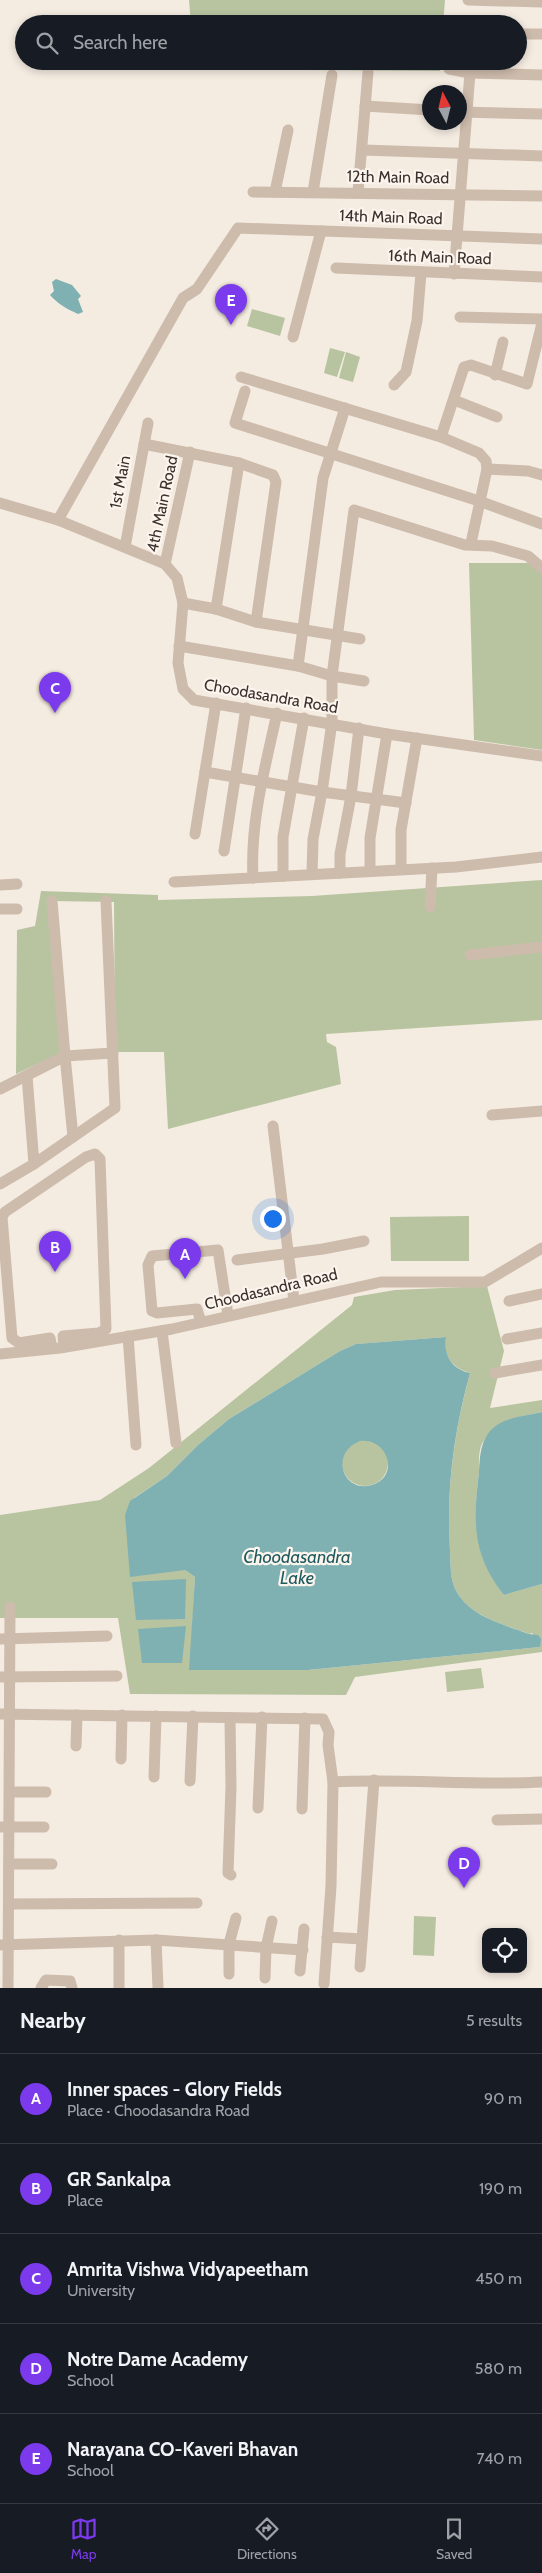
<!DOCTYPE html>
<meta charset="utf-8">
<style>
body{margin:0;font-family:Cabin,sans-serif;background:#242831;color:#f1f3f6}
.controls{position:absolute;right:15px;bottom:15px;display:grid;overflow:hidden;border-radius:10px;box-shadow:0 2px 8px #0003}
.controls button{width:45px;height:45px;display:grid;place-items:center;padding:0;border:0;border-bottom:1px solid #363941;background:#171b24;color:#f1f3f6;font:25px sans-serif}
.compass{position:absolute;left:422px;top:85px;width:45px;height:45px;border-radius:50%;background:#171b24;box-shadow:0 2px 8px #0003;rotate:353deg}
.you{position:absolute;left:272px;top:1218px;width:18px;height:18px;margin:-12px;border:4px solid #fff;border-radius:50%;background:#1a73e8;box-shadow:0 0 0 8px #1a73e833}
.badge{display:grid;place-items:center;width:32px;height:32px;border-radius:50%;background:#7c3aed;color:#fff;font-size:16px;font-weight:700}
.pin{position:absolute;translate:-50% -41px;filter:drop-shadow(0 1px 2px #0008)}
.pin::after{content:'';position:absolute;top:26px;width:18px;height:15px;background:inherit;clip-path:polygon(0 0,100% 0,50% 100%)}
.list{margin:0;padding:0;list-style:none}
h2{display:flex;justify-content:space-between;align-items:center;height:65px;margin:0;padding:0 20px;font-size:21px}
h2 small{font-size:16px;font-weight:400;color:#9ea1a6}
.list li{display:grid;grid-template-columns:32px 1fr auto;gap:15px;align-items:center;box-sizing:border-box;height:90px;padding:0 20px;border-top:1px solid #363941}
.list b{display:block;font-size:19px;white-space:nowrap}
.list p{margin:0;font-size:16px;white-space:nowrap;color:#9ea1a6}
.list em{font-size:16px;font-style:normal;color:#9ea1a6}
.icon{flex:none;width:28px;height:28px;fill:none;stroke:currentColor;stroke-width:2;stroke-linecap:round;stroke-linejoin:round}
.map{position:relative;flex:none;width:542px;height:1988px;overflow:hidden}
.search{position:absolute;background:#171b24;box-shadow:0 2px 8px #0003;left:15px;right:15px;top:15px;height:55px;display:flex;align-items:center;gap:12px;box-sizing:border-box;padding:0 18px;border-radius:28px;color:#9ea1a6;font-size:19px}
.sheet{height:515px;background:#171b24}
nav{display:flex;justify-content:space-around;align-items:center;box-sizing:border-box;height:70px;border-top:1px solid #363941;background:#171b24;font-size:14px;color:#9ea1a6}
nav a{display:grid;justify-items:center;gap:2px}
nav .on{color:#7c3aed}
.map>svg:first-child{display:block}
.green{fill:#b8c4a0;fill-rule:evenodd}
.water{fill:#7fb0b2;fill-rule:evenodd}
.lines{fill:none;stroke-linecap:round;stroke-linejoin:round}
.minor{stroke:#cdbbac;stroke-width:11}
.labels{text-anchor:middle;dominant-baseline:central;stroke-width:4.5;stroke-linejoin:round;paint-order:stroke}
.street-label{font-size:16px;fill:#3b302b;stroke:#fbf5ee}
.water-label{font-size:18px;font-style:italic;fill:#1f5a5e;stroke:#fbf5ee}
</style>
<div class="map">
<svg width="542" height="1988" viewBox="0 0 542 1988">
<rect width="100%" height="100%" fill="#f4ebe1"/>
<g class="green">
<path d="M189 0H445L443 24H191Z"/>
<path d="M198 61H441L440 71 308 70Z"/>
<path d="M252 309 285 318 280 336 247 326Z"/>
<path d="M330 348 345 352 337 377 324 373Z"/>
<path d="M346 352 360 357 353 382 339 378Z"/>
<path d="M469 563H542V750L474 740Z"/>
<path d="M542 880V1020L326 1034 327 1042 336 1047 341 1084 168 1129 164 1052H115L114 902 52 901 63 1052 16 1074 17 930 35 926 41 891 158 895V900L312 896Z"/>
<path d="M469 1216V1261H391L390 1217Z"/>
<path d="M487 1286 504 1351 490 1408 542 1400V1412C519 1417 496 1420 483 1442 478 1450 479 1464 479 1472 473 1519 474 1557 504 1595L542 1584V1652L355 1677 346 1695 130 1694 118 1618H0V1515L100 1500 149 1468 352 1305 354 1297 395 1290ZM446 1337C442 1356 453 1368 470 1373 454 1432 446 1490 450 1550 451 1567 449 1583 460 1597 475 1618 507 1625 529 1634L532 1633 540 1647 308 1670H190L195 1577 185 1570 134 1498 167 1476 198 1445 229 1419 340 1351 356 1344Z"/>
<circle cx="365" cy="1463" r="23"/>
<path d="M481 1668 484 1688 447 1692 445 1672Z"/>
<path d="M414 1916 436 1917 434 1956 413 1955Z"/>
</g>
<g class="water">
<path d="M56 279 72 285 81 296 78 299 83 312 78 314C67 309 58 304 50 295L54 291 52 282Z"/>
<path d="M446 1337C443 1355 452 1369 470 1373 454 1431 446 1489 450 1550 451 1566 449 1583 460 1597 475 1618 506 1625 529 1634L538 1635 541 1639 540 1647 308 1670H189L195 1577 185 1570 130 1577 125 1515 130 1501 167 1476 198 1445 229 1419 340 1351 356 1344ZM360 1441C387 1437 401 1476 372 1485 343 1494 329 1453 360 1441Z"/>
<path d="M542 1412V1584L504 1595C472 1555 473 1521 479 1472 480 1457 480 1441 492 1429 505 1417 525 1416 542 1412Z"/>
<path d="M186 1579 185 1619 136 1620 132 1582Z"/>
<path d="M186 1626 182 1663H142L138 1629Z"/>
</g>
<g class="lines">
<g class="minor">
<path d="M468 0 542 2"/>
<path d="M518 34H542"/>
<path d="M449 69 470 73 542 75"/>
<path d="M365 106 430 110"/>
<path d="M461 112 542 114"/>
<path d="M363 150 542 156"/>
<path d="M253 192 542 196"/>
<path d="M275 192 288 130"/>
<path d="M313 192 332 75"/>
<path d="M358 192 368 72"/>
<path d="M336 268 542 277"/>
<path d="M454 274 470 73"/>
<path d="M460 317 542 319"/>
<path d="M293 337 321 231"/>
<path d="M495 375 503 342"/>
<path d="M241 377 441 437 479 453 486 461 487 469 471 543"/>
<path d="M394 385 406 372 417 321 421 273"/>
<path d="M245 391 235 423 479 501 542 524"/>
<path d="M454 400 497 417"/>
<path d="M441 437 464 367 471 365 527 384 542 323"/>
<path d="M144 444 239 463 273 475 276 482 256 622"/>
<path d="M487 469 528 471 542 475"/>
<path d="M0 503 58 520 165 564 177 578 183 603 178 663 183 689 194 700 387 734 542 756"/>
<path d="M58 520 183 298 197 289 238 228 542 239"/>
<path d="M125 547 148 423"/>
<path d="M165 564 190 452"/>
<path d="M183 603 216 609 256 622 360 639"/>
<path d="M216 609 239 463"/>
<path d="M179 646 298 666 332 676 364 681"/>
<path d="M298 666 323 478 345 408"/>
<path d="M205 772 322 792 406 803"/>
<path d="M195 834 216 703"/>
<path d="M224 851 246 708"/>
<path d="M401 869V830L417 738"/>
<path d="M370 871V838L387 734"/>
<path d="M340 873V854L351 796 359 728"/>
<path d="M312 874 313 839 322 792 332 722V676L354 510 465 545 492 546 528 556 542 568"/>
<path d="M283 876V837L304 718"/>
<path d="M253 878C250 822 265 768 277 713"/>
<path d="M174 882 456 867 542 857"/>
<path d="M0 885 17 884"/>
<path d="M52 901 65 1056 113 1053"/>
<path d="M430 907 432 868"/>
<path d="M0 909H17"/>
<path d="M470 955 542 947"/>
<path d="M27 1076 34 1164"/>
<path d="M0 1089 65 1056 73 1137 34 1164 0 1184"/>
<path d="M492 1115 542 1111"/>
<path d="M273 1126 294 1301"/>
<path d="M73 1137 115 1108 106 901"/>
<path d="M237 1260 323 1249 364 1241"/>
<path d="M509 1301 542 1294"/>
<path d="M201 1322 197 1309 157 1313 152 1311 148 1265 152 1256 218 1250 228 1315"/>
<path d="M162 1331 176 1443"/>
<path d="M128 1336 136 1445"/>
<path d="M507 1339 542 1333"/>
<path d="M52 1348 50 1338 19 1343 12 1338 2 1217 5 1212 86 1157 95 1154 100 1159 106 1329 99 1333 63 1336 64 1347"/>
<path d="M0 1354 60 1348 172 1329 381 1282H485L542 1248"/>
<path d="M495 1373 542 1365"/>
<path d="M0 1639 107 1636"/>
<path d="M0 1677 117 1676"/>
<path d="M0 1714 323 1719 329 1732 328 1745 333 1782 331 1886 324 1984"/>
<path d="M230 1718 231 1787 228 1873 231 1875"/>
<path d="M76 1746 77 1715"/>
<path d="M121 1759 122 1715"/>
<path d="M154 1777 156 1716"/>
<path d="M190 1781 193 1716"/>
<path d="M333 1782C403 1778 472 1786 542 1782"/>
<path d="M10 1792H46"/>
<path d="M258 1808 262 1717"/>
<path d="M302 1809 305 1718"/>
<path d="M497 1820 542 1819"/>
<path d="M0 1827H44"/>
<path d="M9 1864H52"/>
<path d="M10 1904 197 1903"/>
<path d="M327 1937 362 1939"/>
<path d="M156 1940 158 1988"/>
<path d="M0 1945 156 1940 303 1950"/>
<path d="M360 1967 374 1780"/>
<path d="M300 1971 304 1929"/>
<path d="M229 1974V1944L236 1918"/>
<path d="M265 1978 266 1948 272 1921"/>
<path d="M8 1988 10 1607"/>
<path d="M41 1988 46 1980 70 1981 72 1988"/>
<path d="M119 1988V1940"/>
</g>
</g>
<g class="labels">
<g class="street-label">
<text transform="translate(398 177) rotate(1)">12th Main Road</text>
<text transform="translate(391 217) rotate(2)">14th Main Road</text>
<text transform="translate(440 257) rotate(2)">16th Main Road</text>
<text transform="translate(120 482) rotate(-79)">1st Main</text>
<text transform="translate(162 504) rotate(-78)">4th Main Road</text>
<text transform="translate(271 696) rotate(10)">Choodasandra Road</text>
<text transform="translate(271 1289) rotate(-13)">Choodasandra Road</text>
</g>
<g class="water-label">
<text x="297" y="1557">Choodasandra<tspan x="297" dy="21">Lake</tspan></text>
</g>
</g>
</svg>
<div class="controls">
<button><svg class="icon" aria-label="locate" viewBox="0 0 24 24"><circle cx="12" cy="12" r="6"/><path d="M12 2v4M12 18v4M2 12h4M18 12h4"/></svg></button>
</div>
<svg class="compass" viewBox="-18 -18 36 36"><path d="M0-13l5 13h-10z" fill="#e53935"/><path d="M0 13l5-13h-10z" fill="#9ea1a6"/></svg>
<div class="you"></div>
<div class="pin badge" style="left:185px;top:1279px">A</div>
<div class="pin badge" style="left:55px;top:1272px">B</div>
<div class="pin badge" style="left:55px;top:713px">C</div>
<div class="pin badge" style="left:464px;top:1888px">D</div>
<div class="pin badge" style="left:231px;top:325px">E</div>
<div class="search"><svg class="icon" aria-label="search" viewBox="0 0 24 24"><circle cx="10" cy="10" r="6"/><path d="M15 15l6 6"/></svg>Search here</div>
</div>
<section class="sheet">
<h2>Nearby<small>5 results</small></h2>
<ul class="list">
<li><span class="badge">A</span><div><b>Inner spaces - Glory Fields</b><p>Place · Choodasandra Road</p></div><em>90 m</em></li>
<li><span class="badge">B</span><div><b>GR Sankalpa</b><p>Place</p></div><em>190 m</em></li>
<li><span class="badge">C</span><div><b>Amrita Vishwa Vidyapeetham</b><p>University</p></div><em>450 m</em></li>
<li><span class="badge">D</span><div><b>Notre Dame Academy</b><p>School</p></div><em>580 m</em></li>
<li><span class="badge">E</span><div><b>Narayana CO-Kaveri Bhavan</b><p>School</p></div><em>740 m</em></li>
</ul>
</section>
<nav>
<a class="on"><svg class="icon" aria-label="map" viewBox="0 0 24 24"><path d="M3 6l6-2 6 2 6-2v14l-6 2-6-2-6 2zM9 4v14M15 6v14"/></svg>Map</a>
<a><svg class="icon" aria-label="directions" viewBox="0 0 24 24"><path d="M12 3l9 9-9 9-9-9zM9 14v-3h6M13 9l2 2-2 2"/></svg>Directions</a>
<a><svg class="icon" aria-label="saved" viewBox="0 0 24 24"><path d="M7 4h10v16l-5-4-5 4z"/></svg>Saved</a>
</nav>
